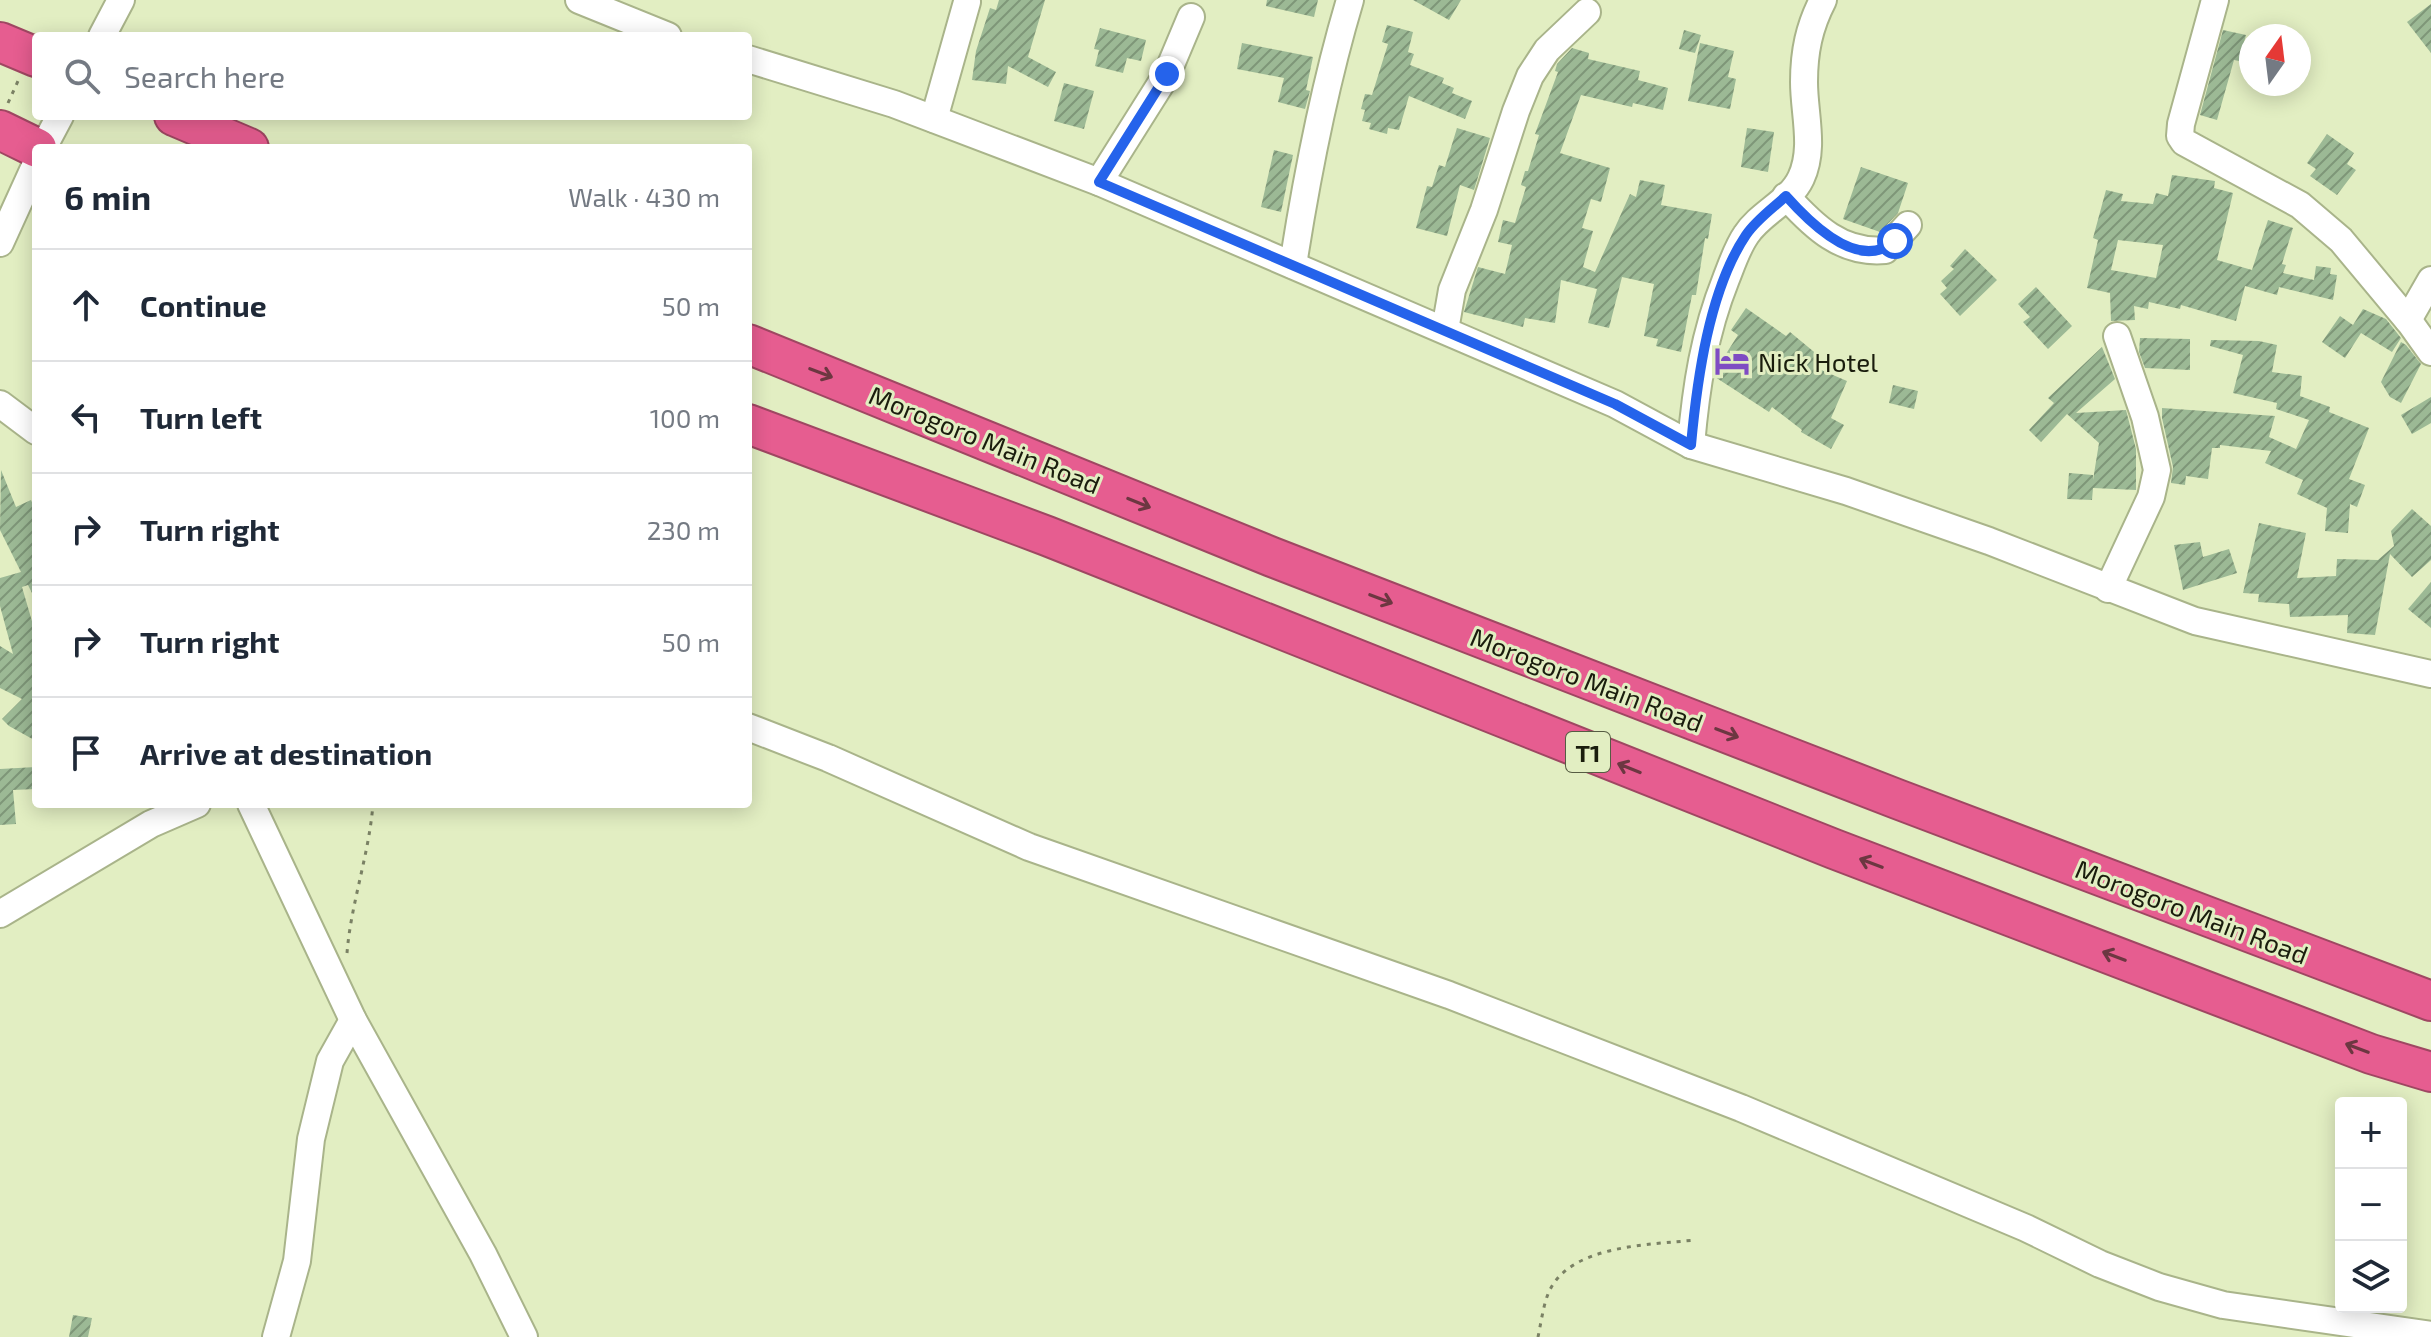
<!DOCTYPE html>
<meta charset="utf-8">
<style>
body{margin:0;font-family:"Exo 2",sans-serif;background:#f6f6f7;color:#1f2937}
.controls{position:absolute;right:24px;bottom:24px;display:grid;overflow:hidden;border-radius:8px;box-shadow:0 4px 20px #0003}
.controls button{width:72px;height:72px;display:grid;place-items:center;padding:0;border:0;border-bottom:2px solid #e0e1e3;background:#fff;color:#1f2937;font:40px sans-serif}
.compass{position:absolute;left:2239px;top:24px;width:72px;height:72px;border-radius:50%;background:#fff;box-shadow:0 4px 20px #0003;rotate:14deg}
.stop{position:absolute;width:24px;height:24px;margin:-18px;border:6px solid #2563eb;border-radius:50%;background:#fff}
.stop.end{background:#2563eb;border-color:#fff;box-shadow:0 2px 8px #0008}
.list{margin:0;padding:0;list-style:none}
h2{display:flex;justify-content:space-between;align-items:center;height:104px;margin:0;padding:0 32px;font-size:34px}
h2 small{font-size:26px;font-weight:400;color:#747a83}
.list li{display:grid;grid-template-columns:52px 1fr auto;gap:24px;align-items:center;box-sizing:border-box;height:112px;padding:0 32px;border-top:2px solid #e0e1e3}
.list b{display:block;font-size:30px;white-space:nowrap}
.list em{font-size:26px;font-style:normal;color:#747a83}
.icon{flex:none;width:44px;height:44px;fill:none;stroke:currentColor;stroke-width:2;stroke-linecap:round;stroke-linejoin:round}
.map{position:relative;flex:none;width:2431px;height:1337px;overflow:hidden}
.search{position:absolute;background:#fff;box-shadow:0 4px 20px #0003;left:32px;top:32px;width:720px;height:88px;display:flex;align-items:center;gap:20px;box-sizing:border-box;padding:0 28px;border-radius:8px;color:#747a83;font-size:30px}
.panel{position:absolute;background:#fff;box-shadow:0 4px 20px #0003;left:32px;top:144px;width:720px;height:664px;border-radius:8px}
.map>svg:first-child{display:block}
.building{fill:url(#building-hatch);fill-rule:evenodd}
.lines{fill:none;stroke-linecap:round;stroke-linejoin:round}
.minor-casing{stroke:#a9b48a;stroke-width:30}
.highway-casing{stroke:#9f4762;stroke-width:42}
.path{stroke:#7a8164;stroke-width:3;stroke-dasharray:4 6;stroke-linecap:butt}
.minor{stroke:#fff;stroke-width:26}
.highway{stroke:#e65d90;stroke-width:38}
.oneway{stroke:#6c3741}
.route{stroke:#2563eb;stroke-width:10}
.labels{text-anchor:middle;dominant-baseline:central;stroke-width:6;stroke-linejoin:round;paint-order:stroke}
.shield{fill:#e2eec2;stroke:#565c43;stroke-width:2}
.shield-label{font-size:24px;font-weight:bold;fill:#1a1d0d}
.poi-label{font-size:26px;fill:#1a1d0d;stroke:#e2eec2;text-anchor:start}
.street-label{font-size:26px;fill:#1a1d0d;stroke:#e2eec2}
</style>
<div class="map">
<svg width="2431" height="1337" viewBox="0 0 2431 1337">
<defs>
<pattern id="building-hatch" width="6" height="6" patternUnits="userSpaceOnUse" patternTransform="scale(2)"><rect width="6" height="6" fill="#9cb995"/><path d="M-1 1l2-2M0 6l6-6M5 7l2-2" fill="none" stroke="#7e9678"/></pattern>
</defs>
<rect width="100%" height="100%" fill="#e2eec2"/>
<g class="building">
<path d="M999 0H1045L1028 57 1056 72 1048 87 1008 66 1006 84 972 80 976 51 990 8 996 10Z"/>
<path d="M1267 0H1318L1314 17 1266 6Z"/>
<path d="M1413 0H1461L1449 20Z"/>
<path d="M2431 4V53L2407 22Z"/>
<path d="M1387 25 1413 32 1408 52 1414 54 1410 65 1444 78 1442 83 1454 88 1452 93 1472 101 1465 119 1409 96 1399 130 1388 128 1387 134 1369 129 1371 123 1362 121 1365 110 1361 109 1365 94 1372 95 1388 44 1382 42Z"/>
<path d="M1100 28 1146 40 1141 61 1127 58 1123 73 1095 66 1099 50 1094 49Z"/>
<path d="M1684 30 1701 35 1695 53 1679 49Z"/>
<path d="M2223 30 2246 35 2239 61 2234 60 2217 120 2200 115Z"/>
<path d="M1242 43 1313 57 1306 90 1310 91 1305 109 1278 102 1284 78 1237 69Z"/>
<path d="M1700 43 1734 51 1728 77 1736 79 1730 109 1688 101Z"/>
<path d="M1572 48 1589 53 1588 59 1640 71 1638 80 1668 88 1663 110 1633 103 1632 107 1581 95 1560 153 1610 168 1601 202 1591 199 1582 228 1593 231 1583 267 1595 272 1630 194 1636 197 1640 180 1665 185 1661 205 1712 214 1708 239 1705 238 1696 295H1692L1681 352 1656 346 1658 339 1644 336 1654 284 1622 277 1609 328 1588 323 1597 289 1561 280 1555 323 1525 318 1523 327 1464 312 1478 267 1505 274 1512 245 1498 242 1503 220 1515 223 1526 187 1521 185 1525 171H1528L1539 135 1535 134 1558 72 1555 71 1557 64Z"/>
<path d="M1064 83 1094 91 1084 129 1054 121Z"/>
<path d="M1457 128 1490 138 1474 190 1460 185 1447 236 1416 228 1427 186 1432 187 1439 165 1445 167Z"/>
<path d="M1747 128 1774 132 1768 172 1741 167Z"/>
<path d="M2327 134 2354 153 2347 164 2356 170 2337 195 2310 176 2316 169 2307 163Z"/>
<path d="M1274 150 1293 155 1281 212 1261 207Z"/>
<path d="M1861 167 1908 183 1898 213 1880 232 1843 219Z"/>
<path d="M2172 175 2215 181 2214 188 2233 193 2217 260 2252 270 2268 220 2293 228 2282 264 2286 265 2283 273 2314 280 2316 266 2331 268 2330 274 2337 275 2333 300 2279 287 2277 295 2245 286 2236 321 2181 305 2180 309 2149 302 2148 309 2134 306 2135 320 2111 321 2110 293 2087 288 2098 240 2093 238 2106 190 2123 194 2121 201 2153 204 2156 193 2168 196ZM2118 240 2163 245 2156 278 2111 270Z"/>
<path d="M1965 249 1997 280 1960 316 1940 294 1947 288 1941 281 1954 269 1950 266Z"/>
<path d="M2036 287 2072 326 2048 349 2023 322 2030 317 2018 304Z"/>
<path d="M1746 308 1786 336 1790 332 1825 361 1819 369 1847 381 1831 418 1844 425 1831 449 1801 432 1802 430 1772 407 1769 412 1715 377 1717 368 1738 335 1731 330Z"/>
<path d="M2363 309 2386 319 2401 338 2392 352 2361 333 2345 358 2322 342 2340 316 2353 325Z"/>
<path d="M2140 338 2190 339V370L2145 368 2139 352Z"/>
<path d="M2211 340 2259 341 2277 345 2272 372 2302 376 2300 396 2330 407 2329 412 2369 428 2349 479 2365 485 2357 507 2350 504 2348 533 2325 531 2327 508 2297 494 2303 480 2265 463 2271 451 2220 445V448H2212L2208 479 2186 476 2185 485 2171 483 2173 467 2162 418V408L2275 416 2269 437 2296 449 2309 420 2276 409 2277 403 2233 393 2243 355 2210 346Z"/>
<path d="M2401 342 2406 345 2421 364 2401 403 2390 397 2381 382Z"/>
<path d="M2102 347 2115 379 2076 413 2126 410 2136 449V490L2093 488 2092 500 2067 499 2069 473 2093 475V480L2099 443 2067 414 2041 442 2029 430 2054 403 2048 398Z"/>
<path d="M1893 385 1918 391 1914 409 1889 403Z"/>
<path d="M2431 397V423L2412 434 2401 415Z"/>
<path d="M1 470 16 507 31 500 36 511V601L28 585 22 587 36 635V741L9 726 2 719 22 699 0 688V646L13 654 0 606V578L21 572 0 530Z"/>
<path d="M2412 509 2431 526V560L2412 577 2390 554 2375 635 2347 633 2348 615 2290 617 2289 604 2258 602 2259 594 2243 593 2259 523 2306 533 2297 578 2336 576 2337 559 2378 560 2394 546 2391 531Z"/>
<path d="M2200 542 2203 557 2229 549 2237 573 2183 590 2174 545Z"/>
<path d="M2431 582V628L2408 609Z"/>
<path d="M36 767V789L13 790 16 824 0 825V769Z"/>
<path d="M73 1315 92 1318 88 1337H69Z"/>
</g>
<g class="lines">
<g class="minor-casing">
<g id="minor">
<path d="M579 0 668 36"/>
<path d="M2215 0 2181 124 2180 136 2184 142 2300 205 2341 240 2411 324 2431 352"/>
<path d="M102 36 121 0"/>
<path d="M748 59 894 104 1099 182 1615 404 1691 445 1846 491 1989 541 2195 621 2431 674"/>
<path d="M934 119 967 2"/>
<path d="M43 148 60 116"/>
<path d="M1099 182 1167 74 1191 17"/>
<path d="M1786 196C1814 227 1842 254 1885 250L1908 225"/>
<path d="M0 243 36 164"/>
<path d="M1293 265C1307 175 1324 87 1350 0"/>
<path d="M2408 320 2431 280"/>
<path d="M1445 330 1452 290 1484 210 1516 111 1530 76 1547 50 1587 12"/>
<path d="M0 404 36 431"/>
<path d="M1691 445C1696 387 1704 334 1726 279 1732 264 1737 248 1746 235 1760 213 1790 202 1801 178 1815 148 1804 114 1804 82 1804 52 1809 27 1823 0"/>
<path d="M2108 589 2151 497 2157 470 2145 417 2117 336"/>
<path d="M748 727 828 758 1029 847 1449 995 1741 1108 2026 1228 2100 1264 2159 1287 2223 1305 2431 1335"/>
<path d="M251 804 353 1020 483 1254 524 1337"/>
<path d="M0 914 151 824 197 804"/>
<path d="M276 1337 297 1261 311 1139 330 1061 353 1020"/>
</g>
</g>
<g class="highway-casing">
<g id="highway">
<path d="M0 42 36 57"/>
<path d="M174 116 249 148"/>
<path d="M0 130 37 148"/>
<path d="M748 344 1272 557 1897 799 2431 1001"/>
<path d="M748 424 1047 536 1834 849 2371 1054 2431 1072"/>
</g>
</g>
<g class="path">
<path d="M8 103 18 81"/>
<path d="M347 953C351 903 369 855 373 804"/>
<path d="M1538 1337C1541 1323 1543 1307 1548 1294 1568 1244 1651 1245 1695 1240"/>
</g>
<use href="#minor" class="minor"/>
<use href="#highway" class="highway"/>
</g>
<defs><path id="oneway-shaft" d="M-6 0H5M1.5-3L5.5 0L1.5 3" fill="none" stroke-width="1.6" stroke-linecap="round" stroke-linejoin="round" transform="scale(2)"/></defs>
<g class="oneway">
<use href="#oneway-shaft" transform="translate(821 373) rotate(21)"/>
<use href="#oneway-shaft" transform="translate(1139 503) rotate(22)"/>
<use href="#oneway-shaft" transform="translate(1381 599) rotate(21)"/>
<use href="#oneway-shaft" transform="translate(1727 733) rotate(21)"/>
<use href="#oneway-shaft" transform="translate(1629 768) rotate(-158)"/>
<use href="#oneway-shaft" transform="translate(1871 863) rotate(-159)"/>
<use href="#oneway-shaft" transform="translate(2114 956) rotate(-159)"/>
<use href="#oneway-shaft" transform="translate(2357 1048) rotate(-159)"/>
</g>
<g class="lines">
<path class="route" d="M1167 74 1099 182 1615 404 1691 445C1697 380 1709 290 1746 235 1756 220 1773 208 1786 196 1810 223 1859 272 1895 241"/>
</g>
<defs>
<g id="hotel-bare" transform="scale(2.76)"><path d="M-6-4.5h1.5V1H6V5H4.5V3h-9V5H-6ZM-4 0a1.8 1.8 0 1 1 3.6 0ZM.5 0V-2.5h3Q6-2.5 6 0Z" fill="#7f4cc3" stroke="#e2eec2" stroke-width="2.5" paint-order="stroke"/></g>
</defs>
<g fill-rule="evenodd">
<use href="#hotel-bare" x="1732" y="361"/>
</g>
<g class="labels">
<rect class="shield" x="1566" y="732" width="44" height="40" rx="6"/>
<g class="shield-label">
<text x="1588" y="752">T1</text>
</g>
<g class="poi-label">
<text x="1758" y="361">Nick Hotel</text>
</g>
<g class="street-label">
<text transform="translate(985 439) rotate(22)">Morogoro Main Road</text>
<text transform="translate(1587 679) rotate(21)">Morogoro Main Road</text>
<text transform="translate(2192 911) rotate(21)">Morogoro Main Road</text>
</g>
</g>
</svg>
<div class="controls">
<button>+</button>
<button>−</button>
<button><svg class="icon" aria-label="layers" viewBox="0 0 24 24"><path d="M12 4l9 5-9 5-9-5zM3 14l9 5 9-5"/></svg></button>
</div>
<svg class="compass" viewBox="-18 -18 36 36"><path d="M0-13l5 13h-10z" fill="#e53935"/><path d="M0 13l5-13h-10z" fill="#747a83"/></svg>
<div class="stop" style="left:1895px;top:241px"></div>
<div class="stop end" style="left:1167px;top:74px"></div>
<div class="search"><svg class="icon" aria-label="search" viewBox="0 0 24 24"><circle cx="10" cy="10" r="6"/><path d="M15 15l6 6"/></svg>Search here</div>
<section class="panel">
<h2>6 min<small>Walk · 430 m</small></h2>
<ul class="list">
<li><svg class="icon" aria-label="ahead" viewBox="0 0 24 24"><path d="M12 20V5M6 11l6-6 6 6"/></svg><div><b>Continue</b></div><em>50 m</em></li>
<li><svg class="icon" aria-label="left" viewBox="0 0 24 24"><path d="M17 20v-9H6M10 6l-5 5 5 5"/></svg><div><b>Turn left</b></div><em>100 m</em></li>
<li><svg class="icon" aria-label="right" viewBox="0 0 24 24"><path d="M7 20v-9h11M14 6l5 5-5 5"/></svg><div><b>Turn right</b></div><em>230 m</em></li>
<li><svg class="icon" aria-label="right" viewBox="0 0 24 24"><path d="M7 20v-9h11M14 6l5 5-5 5"/></svg><div><b>Turn right</b></div><em>50 m</em></li>
<li><svg class="icon" aria-label="arrive" viewBox="0 0 24 24"><path d="M6 21V4h12l-3 4 3 4H6"/></svg><div><b>Arrive at destination</b></div></li>
</ul>
</section>
</div>
